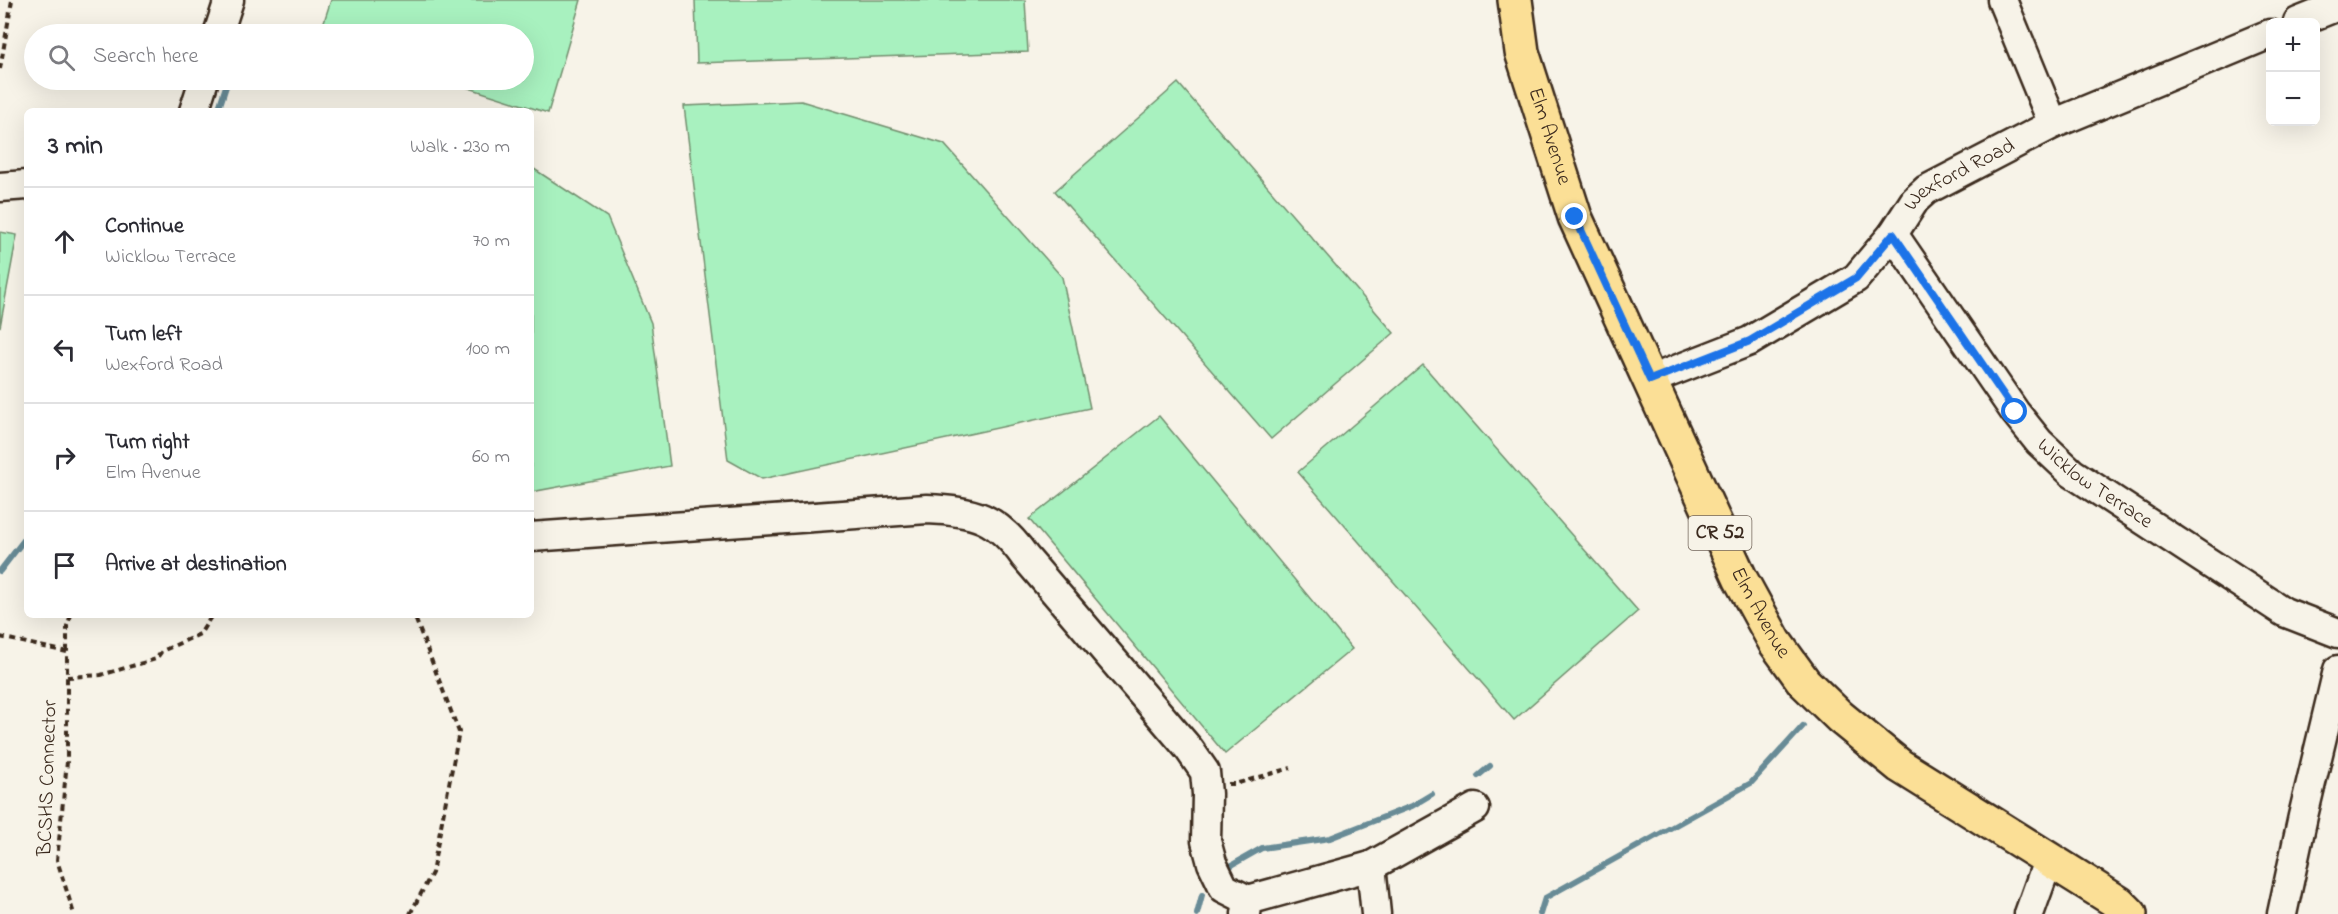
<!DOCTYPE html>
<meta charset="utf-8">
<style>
body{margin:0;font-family:"Indie Flower",sans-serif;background:#f2f2f3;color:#2b2b33}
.controls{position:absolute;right:18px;top:18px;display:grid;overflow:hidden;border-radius:9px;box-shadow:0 6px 24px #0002}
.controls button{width:54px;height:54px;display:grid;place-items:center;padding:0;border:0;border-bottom:2px solid #e1e1e2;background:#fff;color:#2b2b33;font:30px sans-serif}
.stop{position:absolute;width:18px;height:18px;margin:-14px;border:4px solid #1a73e8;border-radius:50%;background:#fff}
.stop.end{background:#1a73e8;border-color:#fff;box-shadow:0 2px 6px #0008}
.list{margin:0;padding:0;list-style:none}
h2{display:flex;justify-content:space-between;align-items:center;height:78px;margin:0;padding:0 24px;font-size:26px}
h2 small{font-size:20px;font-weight:400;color:#7c7c81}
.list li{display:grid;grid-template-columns:39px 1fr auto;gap:18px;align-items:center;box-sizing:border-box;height:108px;padding:0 24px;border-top:2px solid #e1e1e2}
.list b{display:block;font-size:22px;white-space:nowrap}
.list p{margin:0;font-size:20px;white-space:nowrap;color:#7c7c81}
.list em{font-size:20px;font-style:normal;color:#7c7c81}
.icon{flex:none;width:33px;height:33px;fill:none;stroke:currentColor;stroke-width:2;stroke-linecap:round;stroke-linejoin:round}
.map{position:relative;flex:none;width:2338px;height:914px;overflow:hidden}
.search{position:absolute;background:#fff;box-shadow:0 6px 24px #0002;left:24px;top:24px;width:510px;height:66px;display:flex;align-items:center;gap:15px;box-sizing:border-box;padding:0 21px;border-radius:33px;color:#7c7c81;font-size:22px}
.panel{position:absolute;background:#fff;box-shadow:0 6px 24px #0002;left:24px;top:108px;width:510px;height:510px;border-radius:9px}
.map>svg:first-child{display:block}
.green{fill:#a8f1bf;stroke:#728e6e;stroke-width:1.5}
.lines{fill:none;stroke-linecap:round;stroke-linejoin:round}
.stream{stroke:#678b96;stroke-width:6}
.minor-casing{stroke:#3b2a1e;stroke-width:33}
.major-casing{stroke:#3b2a1e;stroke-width:38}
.path{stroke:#3b2a1e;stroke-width:4;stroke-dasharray:6 4.5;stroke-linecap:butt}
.minor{stroke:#f7f3e8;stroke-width:28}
.major{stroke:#fbdf96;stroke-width:33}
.route{stroke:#1a73e8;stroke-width:8}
.labels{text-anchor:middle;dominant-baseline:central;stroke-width:5;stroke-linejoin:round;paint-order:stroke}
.shield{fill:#f7f3e8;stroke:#73665b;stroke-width:1.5}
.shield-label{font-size:20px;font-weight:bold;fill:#3b2a1e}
.street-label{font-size:21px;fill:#3b2a1e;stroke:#f7f3e8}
</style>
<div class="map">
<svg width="2338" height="914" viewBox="0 0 2338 914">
<rect width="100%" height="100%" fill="#f7f3e8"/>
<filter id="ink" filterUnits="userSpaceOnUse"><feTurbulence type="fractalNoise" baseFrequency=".0167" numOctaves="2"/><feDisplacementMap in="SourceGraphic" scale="12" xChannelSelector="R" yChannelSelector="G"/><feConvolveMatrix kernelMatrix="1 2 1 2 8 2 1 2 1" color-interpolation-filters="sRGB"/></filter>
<g filter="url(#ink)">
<g class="green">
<path d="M331 0H581L548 113 444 80H524V34H320Z"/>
<path d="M695 0H1025L1028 52 697 63Z"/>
<path d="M1178 83 1394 333 1271 439 1055 191Z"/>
<path d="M801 101 944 144 1062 277 1090 408 762 479 728 460 684 106Z"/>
<path d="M531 167 607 217 651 323 670 466 531 492Z"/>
<path d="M0 232 17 235 0 327Z"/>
<path d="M1423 365 1638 611 1514 720 1298 472Z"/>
<path d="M1159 416 1352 649 1225 754 1029 519Z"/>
</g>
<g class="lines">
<g class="stream">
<path d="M218 111 228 80"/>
<path d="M0 571 27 536"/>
<path d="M1478 776 1490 766"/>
<path d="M1225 869 1262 848 1330 838 1412 806 1432 794"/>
<path d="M1197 914 1202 895"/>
<path d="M1540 914 1545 898 1751 783 1803 726"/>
</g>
<g class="minor-casing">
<g id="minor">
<path d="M2002 0 2053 124"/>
<path d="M2298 22 2338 6"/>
<path d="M218 34 229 0"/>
<path d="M194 111 204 80"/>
<path d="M0 187 27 185"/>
<path id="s1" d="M1893 234 2015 412 2039 442 2072 473 2284 612 2338 633"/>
<path id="s2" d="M1650 380 1750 341 1856 278 1893 234 1915 200 1926 190 2053 124 2270 34"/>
<path d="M531 537 927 509C974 511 997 517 1025 557L1189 749 1205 772 1207 794 1206 841 1212 863 1224 888 1248 900"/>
<path d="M1371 866 1376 914"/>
<path d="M1246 914 1248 900 1371 866 1475 808"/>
<path d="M2029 914 2049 858"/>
<path d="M2282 914 2303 816 2338 670"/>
</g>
</g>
<g class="major-casing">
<g id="major">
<path id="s3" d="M1515 0 1522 52 1575 217 1740 578 1775 642 1804 682 1840 717 1900 766 2119 903 2130 914"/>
</g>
</g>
<g class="path">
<path d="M0 69 12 0"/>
<path d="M71 615 67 626V762L57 860 74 914"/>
<path d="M0 637 67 652"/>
<path d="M67 677 101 675 156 659 162 651 200 634 212 615"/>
<path d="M1228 784H1235L1291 768"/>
<path d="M410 914 432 873 459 732 414 615"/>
</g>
<use href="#minor" class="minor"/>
<use href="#major" class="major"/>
</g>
</g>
<g class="lines" filter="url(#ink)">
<path class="route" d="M1575 217 1650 380 1750 341 1856 278 1893 234 2015 412"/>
</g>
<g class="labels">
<rect class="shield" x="1688.5" y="516" width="63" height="34" rx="4.5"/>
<g class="shield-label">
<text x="1720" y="533">CR 52</text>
</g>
<g class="street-label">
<text stroke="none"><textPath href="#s3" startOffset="141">Elm Avenue</textPath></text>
<text stroke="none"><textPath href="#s2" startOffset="380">Wexford Road</textPath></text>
<text stroke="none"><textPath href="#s1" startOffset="324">Wicklow Terrace</textPath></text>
<text stroke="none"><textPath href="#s3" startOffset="663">Elm Avenue</textPath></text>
<text transform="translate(48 778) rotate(-88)">BCSHS Connector</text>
</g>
</g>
</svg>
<div class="controls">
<button>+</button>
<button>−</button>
</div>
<div class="stop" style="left:2015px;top:412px"></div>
<div class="stop end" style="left:1575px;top:217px"></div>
<div class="search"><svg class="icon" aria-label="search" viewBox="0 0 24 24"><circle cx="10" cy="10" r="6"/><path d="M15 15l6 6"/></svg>Search here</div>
<section class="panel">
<h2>3 min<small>Walk · 230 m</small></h2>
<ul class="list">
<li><svg class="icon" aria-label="ahead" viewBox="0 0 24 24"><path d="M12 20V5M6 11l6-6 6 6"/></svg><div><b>Continue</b><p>Wicklow Terrace</p></div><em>70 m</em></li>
<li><svg class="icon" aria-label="left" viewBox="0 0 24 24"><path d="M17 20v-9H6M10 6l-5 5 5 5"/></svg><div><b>Turn left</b><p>Wexford Road</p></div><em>100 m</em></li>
<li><svg class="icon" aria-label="right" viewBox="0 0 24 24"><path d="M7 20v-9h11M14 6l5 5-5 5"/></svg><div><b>Turn right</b><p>Elm Avenue</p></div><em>60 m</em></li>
<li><svg class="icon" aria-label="arrive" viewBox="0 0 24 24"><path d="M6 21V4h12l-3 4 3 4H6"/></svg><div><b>Arrive at destination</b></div></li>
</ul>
</section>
</div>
